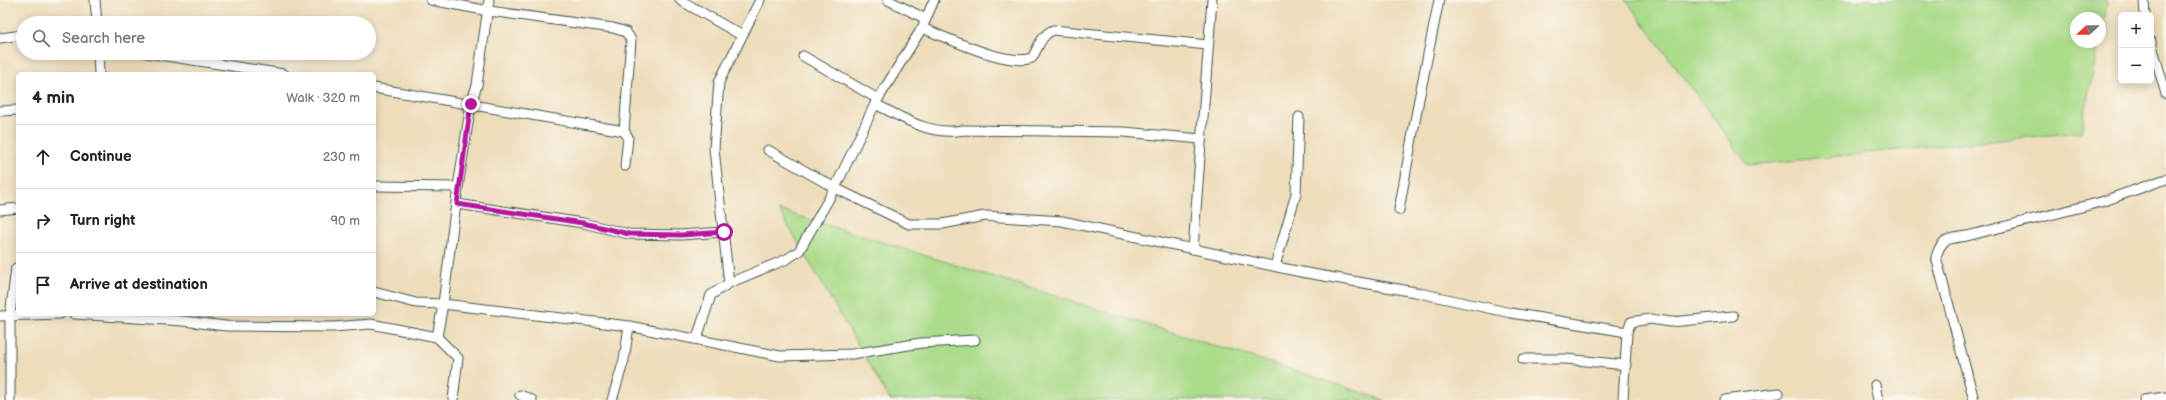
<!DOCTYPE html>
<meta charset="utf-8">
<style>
body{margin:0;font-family:"Balsamiq Sans",sans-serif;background:#f2f2f2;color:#222}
.controls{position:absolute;right:12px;top:12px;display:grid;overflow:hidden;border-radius:6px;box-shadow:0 2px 10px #0003}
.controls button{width:36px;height:36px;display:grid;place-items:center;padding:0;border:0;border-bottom:1px solid #e0e0e0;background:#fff;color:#222;font:20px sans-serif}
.compass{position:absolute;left:2070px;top:12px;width:36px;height:36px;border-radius:50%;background:#fff;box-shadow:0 2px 10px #0003;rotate:249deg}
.stop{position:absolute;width:12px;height:12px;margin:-9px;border:3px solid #b5179e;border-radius:50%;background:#fff}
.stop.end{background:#b5179e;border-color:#fff;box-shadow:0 1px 4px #0008}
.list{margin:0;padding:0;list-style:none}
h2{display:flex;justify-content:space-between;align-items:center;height:52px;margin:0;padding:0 16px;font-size:17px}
h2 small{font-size:13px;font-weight:400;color:#767676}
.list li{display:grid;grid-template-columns:26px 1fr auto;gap:12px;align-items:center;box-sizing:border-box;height:64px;padding:0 16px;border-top:1px solid #e0e0e0}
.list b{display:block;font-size:15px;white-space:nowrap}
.list em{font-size:13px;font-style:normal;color:#767676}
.icon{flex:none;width:22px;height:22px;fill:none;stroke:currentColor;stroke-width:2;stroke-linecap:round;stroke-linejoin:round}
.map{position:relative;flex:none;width:2166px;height:400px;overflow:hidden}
.search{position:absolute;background:#fff;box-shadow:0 2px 10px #0003;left:16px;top:16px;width:360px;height:44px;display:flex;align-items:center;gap:10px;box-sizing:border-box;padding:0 14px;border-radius:22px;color:#767676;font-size:15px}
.panel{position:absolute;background:#fff;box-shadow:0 2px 10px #0003;left:16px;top:72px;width:360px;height:244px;border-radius:6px}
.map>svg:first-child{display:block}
.grass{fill:#aadc8a;stroke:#648c5f}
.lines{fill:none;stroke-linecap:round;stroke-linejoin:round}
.minor-casing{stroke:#3e5548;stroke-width:11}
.minor{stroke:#fff;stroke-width:9}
.route{stroke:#b5179e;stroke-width:5}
</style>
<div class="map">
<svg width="2166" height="400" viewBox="0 0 2166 400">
<rect width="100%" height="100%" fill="#fbf7ec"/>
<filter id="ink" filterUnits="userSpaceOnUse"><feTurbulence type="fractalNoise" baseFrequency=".025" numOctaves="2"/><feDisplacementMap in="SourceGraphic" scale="8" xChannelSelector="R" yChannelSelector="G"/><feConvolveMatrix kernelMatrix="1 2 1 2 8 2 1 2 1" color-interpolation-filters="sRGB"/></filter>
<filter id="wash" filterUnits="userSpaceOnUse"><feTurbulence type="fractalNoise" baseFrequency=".012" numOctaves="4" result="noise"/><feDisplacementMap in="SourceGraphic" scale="16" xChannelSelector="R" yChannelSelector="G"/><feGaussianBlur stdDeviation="0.9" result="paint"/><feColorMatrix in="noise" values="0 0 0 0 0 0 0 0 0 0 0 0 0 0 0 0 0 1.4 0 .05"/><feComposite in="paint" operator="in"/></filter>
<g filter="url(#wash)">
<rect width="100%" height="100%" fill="#edb"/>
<g class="grass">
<path d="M1626 0H2108L2100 39V18H2076V42H2099L2081 132 1748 165Z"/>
<path d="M779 210 1312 376 1384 400H890Z"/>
</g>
</g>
<g filter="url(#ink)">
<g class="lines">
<g class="minor-casing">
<g id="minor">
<path d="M95 0 97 23"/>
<path d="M489 0 477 85 471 104 458 187 443 304 629 326 780 356 852 354 921 343 975 340"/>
<path d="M680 0 741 35"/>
<path d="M888 0 926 19"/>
<path d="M2144 0 2145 15"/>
<path d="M922 28C948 38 1007 67 1032 58 1039 47 1040 36 1053 30L1208 45"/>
<path d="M0 38 23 35"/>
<path d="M2151 42 2166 94"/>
<path d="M98 53 99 74"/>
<path d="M146 53 284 74"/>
<path d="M803 56 878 99"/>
<path d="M374 88 624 131 631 40 626 32 613 28 489 11 431 0"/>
<path d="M875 104C906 119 929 136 964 130L1124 132 1201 139"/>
<path d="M0 111 18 110"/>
<path d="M624 131 628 137 625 166"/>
<path d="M768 150 835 188 909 224H942L985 216 1062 221 1301 272 1415 292 1511 313 1627 332"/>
<path d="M374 186 458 187"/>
<path d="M457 204 583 223 629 234 681 235 723 232"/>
<path d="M0 210 18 208"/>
<path d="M1399 210 1419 99 1439 0"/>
<path d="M1193 249 1212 0"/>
<path d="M1275 266 1296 194 1299 117"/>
<path d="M729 283 714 149 719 82 760 0"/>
<path d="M374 292 416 303 443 304 437 337 458 358 453 400"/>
<path d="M74 314 183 321 226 326 333 327 371 324 437 337"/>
<path d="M0 316 60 314"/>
<path d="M697 338 711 295 729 283 787 259 799 251 835 188 875 104 922 28 934 0"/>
<path d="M1523 359H1566L1626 365"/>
<path d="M1875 385 1878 400"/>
<path d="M520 395 532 400"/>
<path d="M10 400V316L16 268"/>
<path d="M612 400 624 360 629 326"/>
<path d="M1623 400 1627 332 1631 322 1650 319 1671 322 1733 316"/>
<path d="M1725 400 1779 393"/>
<path d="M1974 400 1936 257C1942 237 1948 239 1967 236L2101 202 2166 179"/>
<path d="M2144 400 2166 397"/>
</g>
</g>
<use href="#minor" class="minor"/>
</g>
</g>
<g class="lines" filter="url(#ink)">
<path class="route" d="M471 104 457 204 583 223 629 234 681 235 724 232"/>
</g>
</svg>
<div class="controls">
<button>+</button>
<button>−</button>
</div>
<svg class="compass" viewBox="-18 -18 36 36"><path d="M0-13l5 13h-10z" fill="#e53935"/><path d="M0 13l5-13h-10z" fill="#767676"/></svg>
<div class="stop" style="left:724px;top:232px"></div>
<div class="stop end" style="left:471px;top:104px"></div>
<div class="search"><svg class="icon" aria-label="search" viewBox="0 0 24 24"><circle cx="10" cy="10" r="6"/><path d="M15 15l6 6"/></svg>Search here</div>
<section class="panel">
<h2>4 min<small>Walk · 320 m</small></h2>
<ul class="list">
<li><svg class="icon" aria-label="ahead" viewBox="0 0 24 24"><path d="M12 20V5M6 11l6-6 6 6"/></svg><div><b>Continue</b></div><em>230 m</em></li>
<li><svg class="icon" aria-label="right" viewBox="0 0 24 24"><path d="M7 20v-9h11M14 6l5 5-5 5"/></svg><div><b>Turn right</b></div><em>90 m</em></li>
<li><svg class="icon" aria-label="arrive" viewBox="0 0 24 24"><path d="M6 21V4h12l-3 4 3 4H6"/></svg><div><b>Arrive at destination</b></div></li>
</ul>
</section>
</div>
